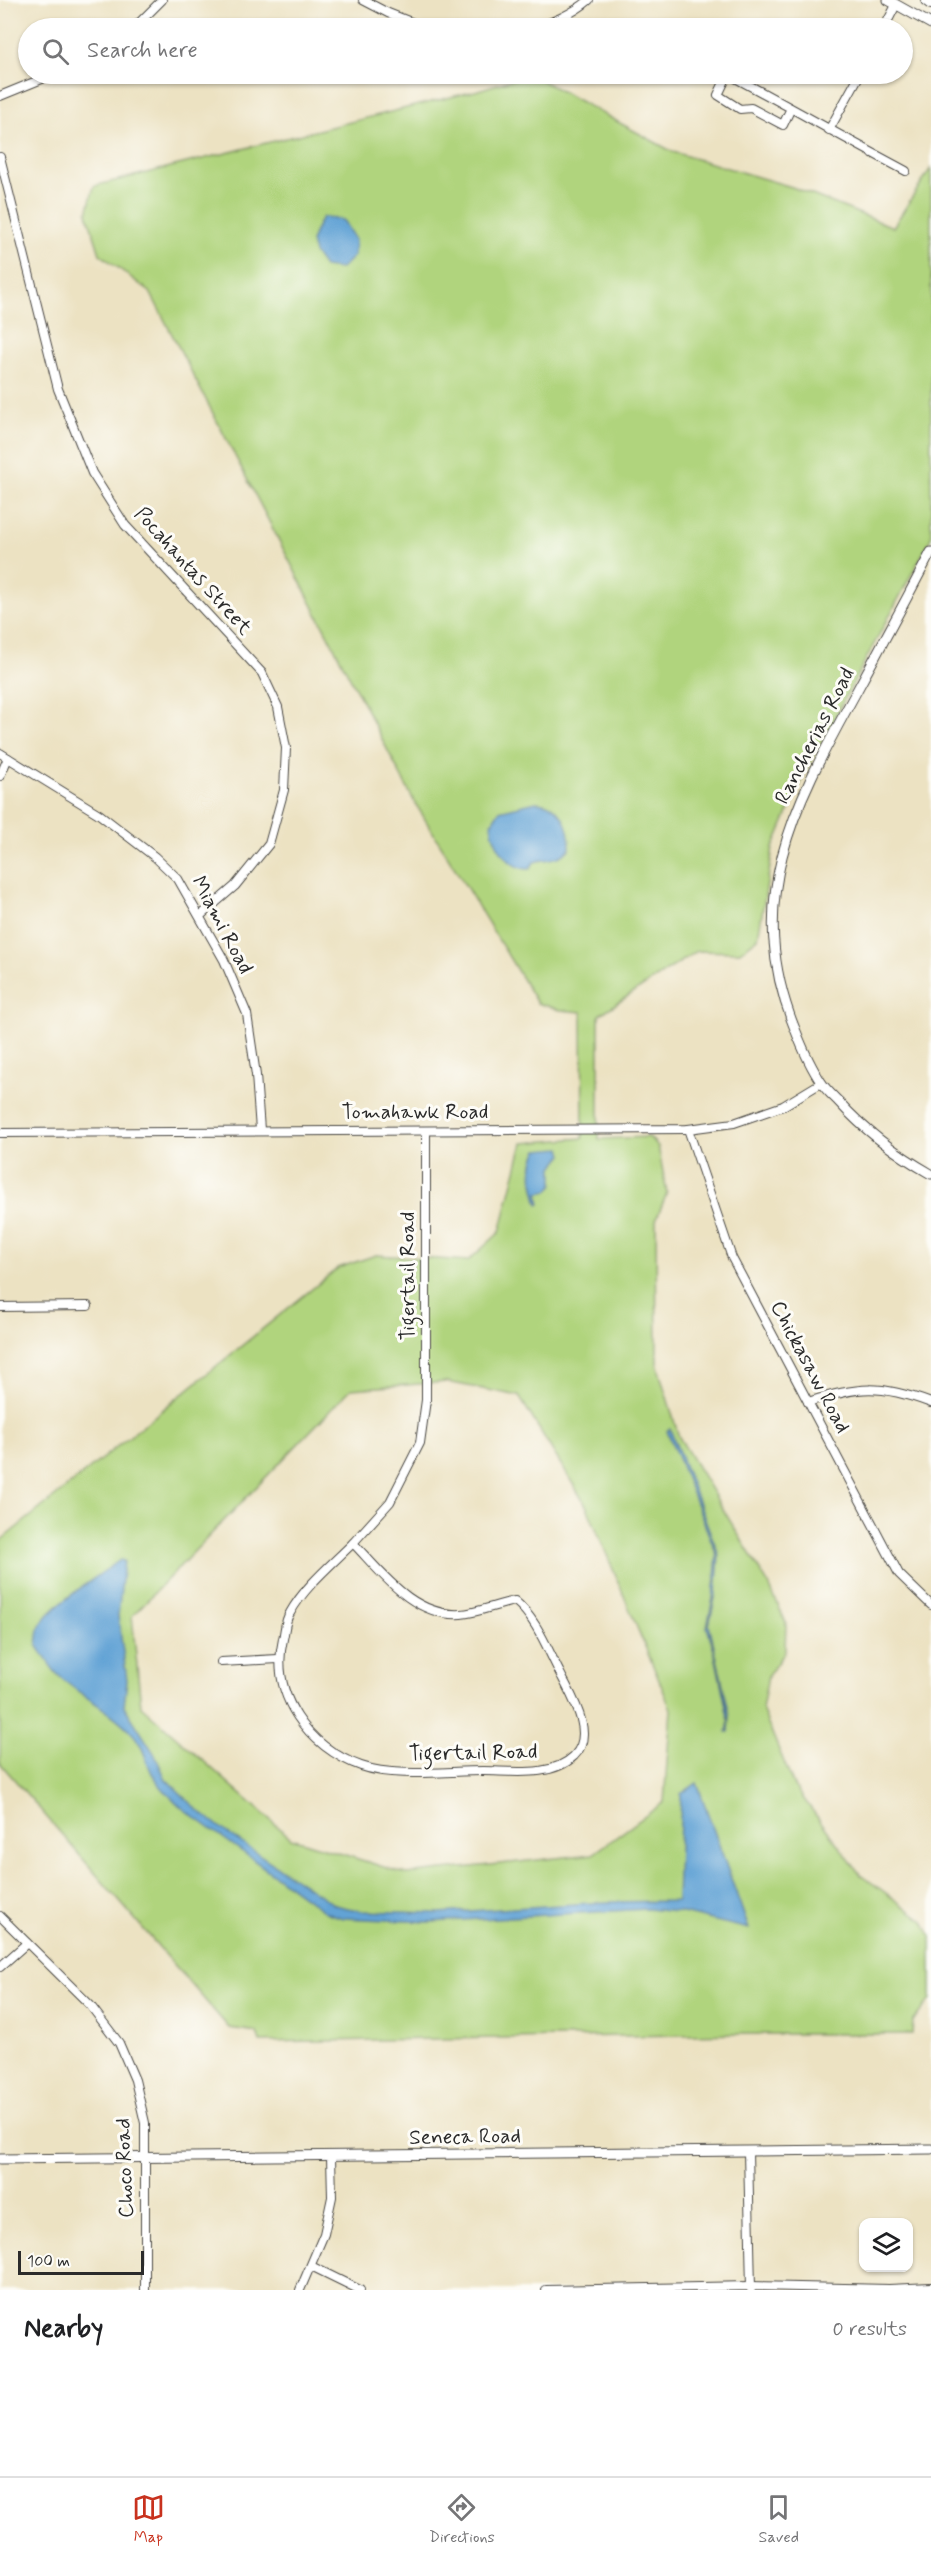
<!DOCTYPE html>
<style>
body{margin:0;font-family:Mynerve,sans-serif;background:#f2f2f2;color:#202124}
.controls{position:absolute;right:18px;bottom:18px;display:grid;overflow:hidden;border-radius:12px;box-shadow:0 2px 4px #0004}
.controls button{width:54px;height:54px;display:grid;place-items:center;padding:0;border:0;border-bottom:2px solid #e0e0e0;background:#fff;color:#202124;font:30px sans-serif}
.scale{position:absolute;left:18px;bottom:15px;width:126px;box-sizing:border-box;padding-left:6px;border:3px solid #2b2b2b;border-top:0;font-size:16px;line-height:21px;white-space:nowrap;color:#2b2b2b;-webkit-text-stroke:4px #fdfcf7;paint-order:stroke}
.list{margin:0;padding:0;list-style:none}
h2{display:flex;justify-content:space-between;align-items:center;height:78px;margin:0;padding:0 24px;font-size:26px}
h2 small{font-size:20px;font-weight:400;color:#757577}
.icon{flex:none;width:33px;height:33px;fill:none;stroke:currentColor;stroke-width:2;stroke-linecap:round;stroke-linejoin:round}
.map{position:relative;flex:none;width:931px;height:2290px;overflow:hidden}
.search{position:absolute;background:#fff;box-shadow:0 2px 4px #0004;left:18px;right:18px;top:18px;height:66px;display:flex;align-items:center;gap:15px;box-sizing:border-box;padding:0 21px;border-radius:33px;color:#757577;font-size:22px}
.sheet{height:186px;background:#fff}
nav{display:flex;justify-content:space-around;align-items:center;box-sizing:border-box;height:84px;border-top:2px solid #e0e0e0;background:#fff;font-size:16px;color:#757577}
nav a{display:grid;justify-items:center;gap:3px}
nav .on{color:#c8321e}
.map>svg:first-child{display:block}
.green{fill:#b0d47d;stroke:#6e8054;stroke-width:1.5;fill-rule:evenodd}
.water{fill:#62a3d5;stroke:#466780;stroke-width:1.5}
.lines{fill:none;stroke-linecap:round;stroke-linejoin:round}
.minor-casing{stroke:#484642;stroke-width:10}
.tertiary-casing{stroke:#484642;stroke-width:11}
.primary-casing{stroke:#484642;stroke-width:14}
.minor{stroke:#fff;stroke-width:8}
.tertiary{stroke:#fff;stroke-width:9}
.primary{stroke:#fff;stroke-width:12}
.labels{text-anchor:middle;dominant-baseline:central;stroke-width:6;stroke-linejoin:round;paint-order:stroke}
.street-label{font-size:21px;fill:#2b2b2b;stroke:#fdfcf7}
</style>
<div class="map">
<svg width="931" height="2290" viewBox="0 0 931 2290">
<rect width="100%" height="100%" fill="#fdfcf7"/>
<filter id="ink" filterUnits="userSpaceOnUse"><feTurbulence type="fractalNoise" baseFrequency=".0167" numOctaves="2"/><feDisplacementMap in="SourceGraphic" scale="12" xChannelSelector="R" yChannelSelector="G"/><feConvolveMatrix kernelMatrix="1 2 1 2 8 2 1 2 1" color-interpolation-filters="sRGB"/></filter>
<filter id="wash" filterUnits="userSpaceOnUse"><feTurbulence type="fractalNoise" baseFrequency=".008" numOctaves="4" result="noise"/><feDisplacementMap in="SourceGraphic" scale="24" xChannelSelector="R" yChannelSelector="G"/><feGaussianBlur stdDeviation="1.35" result="paint"/><feColorMatrix in="noise" values="0 0 0 0 0 0 0 0 0 0 0 0 0 0 0 0 0 1.4 0 .05"/><feComposite in="paint" operator="in"/></filter>
<g filter="url(#wash)">
<rect width="100%" height="100%" fill="#ece2c2"/>
<path class="green" d="M530 74 673 152 792 187 893 227 931 168V538L805 773 773 848 758 938 740 952 697 951 599 1015V1139L649 1137 658 1146 667 1193 656 1220 657 1364 679 1437 769 1585 786 1623 785 1651 768 1676 762 1709 794 1786 860 1874 924 1921 931 1936V1999L913 2021 912 2034H744L260 2042 257 2032 229 2028 0 1763V1541L338 1268 376 1255 468 1261 500 1232 523 1143 583 1138 582 1012 560 1010 537 1003 415 803 150 292 100 254 87 213 94 186 475 91ZM447 1382 519 1396 587 1507 671 1709 664 1802 593 1854 406 1874 291 1838 141 1706 132 1616 351 1389Z"/>
<g class="water">
<path d="M323 217 343 220 355 240 354 256 341 269 324 267 314 253 311 242C314 233 317 224 323 217Z"/>
<path d="M536 802C561 803 570 826 570 848 560 861 549 858 534 862L530 869C508 870 493 843 491 824L499 811Z"/>
<path d="M561 1148 563 1155 553 1167V1185L548 1191 538 1193 540 1204H538C533 1187 528 1166 538 1150Z"/>
<path d="M670 1429 719 1555 716 1593 709 1625 730 1715 729 1732H727L729 1722 715 1654 707 1627 713 1599 717 1555 667 1431Z"/>
<path d="M120 1560 124 1561 118 1616 127 1680 124 1706 154 1753 166 1779 198 1810 230 1835 335 1905 361 1911 438 1913 606 1902 677 1901 681 1794 697 1783 749 1929 678 1912 647 1909 430 1922 343 1918 325 1912 182 1808C170 1796 156 1784 150 1769 144 1755 142 1743 131 1732 110 1709 81 1697 58 1675 50 1667 44 1655 37 1645 38 1639 38 1632 40 1626 50 1606 100 1575 120 1560Z"/>
</g>
</g>
<g filter="url(#ink)">
<g class="lines">
<g class="minor-casing">
<g id="minor">
<path d="M363 0 388 13 426 28"/>
<path d="M134 28 162 0"/>
<path d="M529 28C549 25 574 13 589 0"/>
<path d="M884 28 896 5"/>
<path d="M0 96 54 74"/>
<path d="M791 108 783 125 751 108 740 109 718 95 728 74C788 106 846 139 906 171"/>
<path d="M829 130 860 74"/>
<path d="M0 157 58 389 92 473 125 525 262 673 278 707 286 748 284 790 269 844 235 886 200 916"/>
<path d="M0 753 99 814 155 857 178 879 224 960 247 1014 256 1075 260 1130"/>
<path d="M0 776 8 758"/>
<path d="M688 1129 732 1258 899 1574 931 1605"/>
<path d="M0 1133 688 1129 734 1123 783 1106 821 1083"/>
<path d="M0 1307 88 1306"/>
<path d="M808 1402C860 1386 879 1384 931 1403"/>
<path d="M353 1543C382 1573 413 1617 461 1614 477 1613 498 1604 515 1601 537 1619 548 1651 562 1677 572 1697 596 1735 574 1756 552 1778 511 1771 483 1771 446 1771 395 1778 361 1766 308 1747 270 1695 283 1639 285 1631 285 1620 290 1613 305 1586 331 1565 353 1543Z"/>
<path d="M353 1543 390 1502 420 1443 426 1400V1131"/>
<path d="M221 1662 278 1659"/>
<path d="M0 1916 90 2005 119 2043 135 2080 145 2123V2290"/>
<path d="M0 1967 27 1943"/>
<path d="M748 2151 751 2289"/>
<path d="M311 2266 360 2290"/>
<path d="M300 2290 324 2234 332 2197 331 2156"/>
<path d="M546 2290 751 2286 889 2289 931 2287"/>
</g>
</g>
<g class="tertiary-casing">
<g id="tertiary">
<path d="M888 0 931 24"/>
<path d="M931 552C906 600 880 648 854 696 793 807 743 901 795 1029 802 1047 810 1066 821 1082 825 1089 833 1096 839 1102 866 1132 896 1154 931 1174"/>
<path d="M0 2159 931 2149"/>
</g>
</g>
<g class="primary-casing">
<path id="primary" d="M927 0 931 3"/>
</g>
<use href="#minor" class="minor"/>
<use href="#tertiary" class="tertiary"/>
<use href="#primary" class="primary"/>
</g>
</g>
<g class="labels">
<g class="street-label">
<text transform="translate(193 571) rotate(48)">Pocahantas Street</text>
<text transform="translate(815 736) rotate(-63)">Rancherias Road</text>
<text transform="translate(222 925) rotate(62)">Miami Road</text>
<text x="415" y="1112">Tomahawk Road</text>
<text transform="translate(408 1276) rotate(-90)">Tigertail Road</text>
<text transform="translate(810 1367) rotate(62)">Chickasaw Road</text>
<text transform="translate(473 1753) rotate(-1)">Tigertail Road</text>
<text transform="translate(465 2137) rotate(-1)">Seneca Road</text>
<text transform="translate(125 2168) rotate(-92)">Choco Road</text>
</g>
</g>
</svg>
<div class="controls">
<button><svg class="icon" aria-label="layers" viewBox="0 0 24 24"><path d="M12 4l9 5-9 5-9-5zM3 14l9 5 9-5"/></svg></button>
</div>
<div class="scale">100 m</div>
<div class="search"><svg class="icon" aria-label="search" viewBox="0 0 24 24"><circle cx="10" cy="10" r="6"/><path d="M15 15l6 6"/></svg>Search here</div>
</div>
<section class="sheet">
<h2>Nearby<small>0 results</small></h2>
<ul class="list">
</ul>
</section>
<nav>
<a class="on"><svg class="icon" aria-label="map" viewBox="0 0 24 24"><path d="M3 6l6-2 6 2 6-2v14l-6 2-6-2-6 2zM9 4v14M15 6v14"/></svg>Map</a>
<a><svg class="icon" aria-label="directions" viewBox="0 0 24 24"><path d="M12 3l9 9-9 9-9-9zM9 14v-3h6M13 9l2 2-2 2"/></svg>Directions</a>
<a><svg class="icon" aria-label="saved" viewBox="0 0 24 24"><path d="M7 4h10v16l-5-4-5 4z"/></svg>Saved</a>
</nav>
